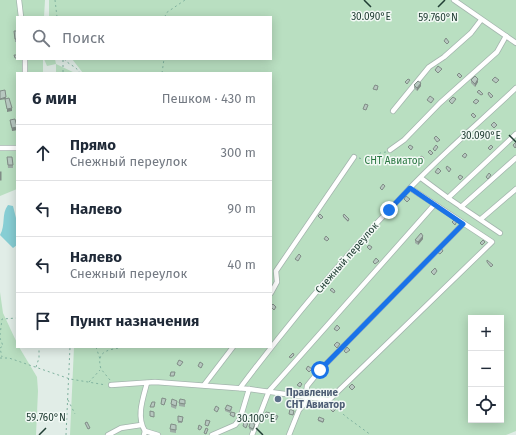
<!DOCTYPE html>
<html lang="ru">
<meta charset="utf-8">
<style>
body{margin:0;font-family:"Fira Sans",sans-serif;background:#f2f2f3;color:#1f2937}
.controls{position:absolute;right:12px;bottom:12px;display:grid;overflow:hidden;border-radius:0px;box-shadow:0 2px 10px #0003}
.controls button{width:36px;height:36px;display:grid;place-items:center;padding:0;border:0;border-bottom:1px solid #e0e1e3;background:#fff;color:#1f2937;font:20px sans-serif}
.stop{position:absolute;width:12px;height:12px;margin:-9px;border:3px solid #1a73e8;border-radius:50%;background:#fff}
.stop.end{background:#1a73e8;border-color:#fff;box-shadow:0 1px 4px #0008}
.list{margin:0;padding:0;list-style:none}
h2{display:flex;justify-content:space-between;align-items:center;height:52px;margin:0;padding:0 16px;font-size:17px}
h2 small{font-size:13px;font-weight:400;color:#747a83}
.list li{display:grid;grid-template-columns:26px 1fr auto;gap:12px;align-items:center;box-sizing:border-box;height:56px;padding:0 16px;border-top:1px solid #e0e1e3}
.list b{display:block;font-size:15px;white-space:nowrap}
.list p{margin:0;font-size:13px;white-space:nowrap;color:#747a83}
.list em{font-size:13px;font-style:normal;color:#747a83}
.icon{flex:none;width:22px;height:22px;fill:none;stroke:currentColor;stroke-width:2;stroke-linecap:round;stroke-linejoin:round}
.map{position:relative;flex:none;width:516px;height:435px;overflow:hidden}
.search{position:absolute;background:#fff;box-shadow:0 2px 10px #0003;left:16px;top:16px;width:256px;height:44px;display:flex;align-items:center;gap:10px;box-sizing:border-box;padding:0 14px;border-radius:0px;color:#747a83;font-size:15px}
.panel{position:absolute;background:#fff;box-shadow:0 2px 10px #0003;left:16px;top:72px;width:256px;height:276px;border-radius:0px}
.map>svg:first-child{display:block}
.green{fill:#b9dfc1;fill-rule:evenodd}
.water{fill:#87ced4}
.lines{fill:none;stroke-linecap:round;stroke-linejoin:round}
.minor-casing{stroke:#a4b5ae;stroke-width:6}
.path{stroke:#80b29f;stroke-width:1;stroke-dasharray:2 3;stroke-linecap:butt}
.minor{stroke:#fff;stroke-width:4.5}
.wall{fill:#9daca5}
.shaded-wall{fill:#808c86}
.building{fill:#b7c8c0;stroke:#808c86}
.route{stroke:#1a73e8;stroke-width:5}
.ticks{fill:none;stroke:#213e34;stroke-width:1.5}
.service-dot{fill:#5c6f8a;stroke:#f2f9f5;stroke-width:1.5}
.labels{text-anchor:middle;dominant-baseline:central;stroke-width:3;stroke-linejoin:round;paint-order:stroke}
.park-label{font-size:10px;fill:#297741;stroke:#f2f9f5}
.street-label{font-size:10px;fill:#213e34;stroke:#f2f9f5}
.service-label{font-size:10px;font-weight:bold;fill:#4e5e75;stroke:#f2f9f5;text-anchor:start}
.ticks-label{font-size:10px;text-anchor:middle;fill:#213e34;stroke:#f2f9f5;stroke-width:3;stroke-linejoin:round;paint-order:stroke}
</style>
<div class="map">
<svg width="516" height="435" viewBox="0 0 516 435">
<rect width="100%" height="100%" fill="#e1ede7"/>
<g class="green">
<path d="M0 0H45L44 17H17V59H43V73H17V189L0 196Z"/>
<path d="M49 0H516V431L506 435H70L74 347H271V73H83L72 59H271V17H49ZM471 318H501V420H471Z"/>
<path d="M44 59H55L56 64 75 73H56V64L47 66Z"/>
<path d="M0 292 3 313 17 343V347H19L37 377 38 391 36 435H0Z"/>
</g>
<path class="water" d="M8 205 13 206 17 222V245L13 248 0 235C6 225 1 214 8 205Z"/>
<g class="lines">
<g class="minor-casing">
<g id="minor">
<path d="M19 0 21 17"/>
<path d="M454 0 516 43"/>
<path d="M25 73V59"/>
<path d="M393 111 429 67 444 57 471 33 481 20"/>
<path d="M0 148H17"/>
<path d="M390 150 404 140 440 103 497 52 506 36"/>
<path d="M421 178 448 198 500 233"/>
<path d="M448 198 516 134"/>
<path d="M461 207 516 158"/>
<path d="M481 219 516 189"/>
<path d="M271 293 277 282 276 271 354 157"/>
<path d="M111 385 155 382 249 389 329 400 492 242 410 188"/>
<path d="M204 385 233 347"/>
<path d="M240 388C292 319 348 252 408 190 442 154 480 122 516 88"/>
<path d="M145 431C136 417 143 398 147 383"/>
<path d="M108 435 121 428 141 425"/>
<path d="M144 435 145 431 158 435"/>
<path d="M212 435 235 425 240 419 249 389"/>
<path d="M252 435 269 391 434 205"/>
<path d="M289 435 299 410 305 403 307 386 320 370 463 224"/>
</g>
</g>
<g class="path">
<path d="M55 0 57 17"/>
<path d="M165 17 166 13 185 0"/>
<path d="M64 59C69 65 76 66 80 73"/>
<path d="M63 60V73"/>
<path d="M162 73 164 59"/>
<path d="M359 158 373 162 380 153 386 152"/>
<path d="M0 335 2 319 17 318"/>
<path d="M0 338 3 346 0 348 2 357"/>
<path d="M96 347 100 359"/>
<path d="M0 358H9L70 379 106 385"/>
<path d="M36 367 39 358V347"/>
<path d="M110 380 101 369C95 349 111 350 124 347"/>
<path d="M89 382 100 370"/>
<path d="M68 400 75 414"/>
<path d="M333 403 345 416 371 435"/>
<path d="M66 435 70 347"/>
</g>
<use href="#minor" class="minor"/>
</g>
<g class="wall">
<path d="M14 31H17V42H15Z"/>
<path d="M471 80 478 82 475 87 471 83Z"/>
<path d="M414 85 421 86 417 91 414 88Z"/>
<path d="M10 120 17 126V130L12 131 10 123Z"/>
<path d="M7 157 13 165V168H8Z"/>
<path d="M343 216 349 220 348 222 343 217Z"/>
<path d="M423 239 418 245 415 243V240Z"/>
<path d="M179 403H185V407L179 406Z"/>
<path d="M171 404H177L176 409 171 407Z"/>
<path d="M225 409H232L230 413 225 411Z"/>
<path d="M178 416 183 417 182 423H178Z"/>
<path d="M318 420H324L323 423 318 421Z"/>
<path d="M255 426 253 431 249 429V427Z"/>
<path d="M176 428V433L170 432V429Z"/>
</g>
<g class="shaded-wall">
<path d="M478 79V82L475 87V84Z"/>
<path d="M421 83V86L417 91V88Z"/>
<path d="M6 97V99L0 100V99Z"/>
<path d="M12 108V111L7 112V109Z"/>
<path d="M17 127V130L12 131V128Z"/>
<path d="M423 236V239L418 245V242Z"/>
</g>
<g class="building">
<path d="M14 31H17V39H15Z"/>
<path d="M446 38 449 42 447 44 444 41Z"/>
<path d="M14 55H17V58H15Z"/>
<path d="M438 66 442 69 438 73 435 70Z"/>
<path d="M459 73 462 76 460 78 457 75Z"/>
<path d="M475 76 478 79 475 84 471 80Z"/>
<path d="M495 77 499 80 496 83 492 80Z"/>
<path d="M408 79 410 80 407 84 405 82Z"/>
<path d="M418 81 421 83 417 88 414 85Z"/>
<path d="M375 85 378 86 377 90 373 89Z"/>
<path d="M5 90 6 97 0 99V91Z"/>
<path d="M479 90 483 94 481 95 477 92Z"/>
<path d="M489 92 493 96 491 98 488 94Z"/>
<path d="M430 96 434 99 431 103 427 100Z"/>
<path d="M453 97 456 99 452 104 449 101Z"/>
<path d="M9 98 12 108 7 109 5 99Z"/>
<path d="M476 99 479 101 476 104 473 102Z"/>
<path d="M365 104 368 105 366 110 363 109Z"/>
<path d="M473 113 476 116 474 118 471 115Z"/>
<path d="M15 119 17 127 12 128 10 120Z"/>
<path d="M494 122 497 125 494 128 491 125Z"/>
<path d="M436 136 440 140 437 142 434 138Z"/>
<path d="M516 142V147L515 148 513 145Z"/>
<path d="M410 145 413 147 411 150 408 147Z"/>
<path d="M436 145 438 147 435 151 433 149Z"/>
<path d="M491 145 493 147 490 150 488 148Z"/>
<path d="M430 150 433 153 431 155 428 152Z"/>
<path d="M465 153 467 155 465 158 462 156Z"/>
<path d="M421 156 424 158 422 161 419 158Z"/>
<path d="M7 157H12L13 165H8Z"/>
<path d="M447 166 451 169 449 172 446 168Z"/>
<path d="M438 168 441 171 438 174 435 172Z"/>
<rect x="0" y="172" width="1" height="8"/>
<path d="M489 173 491 175 488 179 486 177Z"/>
<path d="M460 175 463 177 460 180 458 177Z"/>
<path d="M383 184 385 186 382 190 380 188Z"/>
<path d="M406 196 410 199 407 202 404 199Z"/>
<path d="M320 214 323 217 321 219 318 216Z"/>
<path d="M344 214 349 219 348 221 343 216Z"/>
<path d="M455 219 457 221 455 225 452 222Z"/>
<path d="M421 233 423 236 418 242 415 240Z"/>
<path d="M326 236 329 239 327 241 324 239Z"/>
<path d="M483 240 485 242 482 245 480 243Z"/>
<path d="M369 245 372 247 370 250 367 247Z"/>
<path d="M441 248 443 251 440 254 437 252Z"/>
<path d="M299 254 301 256 298 261 295 259Z"/>
<path d="M376 258 379 261 375 264 373 262Z"/>
<path d="M487 260 493 265 491 267 487 262Z"/>
<path d="M435 268 437 271 434 275 431 272Z"/>
<path d="M332 288 335 291 334 293 330 290Z"/>
<path d="M273 304 276 307 274 310 271 307V306Z"/>
<path d="M337 325 340 328 337 331 334 329Z"/>
<path d="M337 342 340 344 337 348 334 345Z"/>
<path d="M347 347 350 350 346 353 344 351Z"/>
<path d="M293 353 294 355 291 358 289 357Z"/>
<path d="M179 360 183 362 180 366 177 364Z"/>
<path d="M200 362 203 364 201 368 198 366Z"/>
<path d="M308 366 312 369 309 372 306 369Z"/>
<path d="M171 372H175L174 376H170Z"/>
<path d="M300 382 302 384 300 387 297 385Z"/>
<path d="M352 384 355 387 352 390 349 387Z"/>
<path d="M162 398 166 399 164 405 161 404Z"/>
<path d="M172 399 177 401 176 406 171 404Z"/>
<path d="M180 399 185 400V404L179 403Z"/>
<path d="M152 402H155L154 407H150Z"/>
<path d="M227 405 232 407 230 411 225 409Z"/>
<path d="M331 405 336 409 333 412 329 408Z"/>
<path d="M216 406 219 408 217 412 214 410Z"/>
<path d="M290 409 294 411 293 415 289 414Z"/>
<path d="M150 411 154 412V417L150 416Z"/>
<path d="M231 412 235 413 234 417 230 415Z"/>
<path d="M266 412 270 413 268 417 265 416Z"/>
<path d="M274 415 278 416 276 420 273 419Z"/>
<path d="M178 416 183 417 182 422 178 421Z"/>
<path d="M319 417 324 419 323 422 318 420Z"/>
<path d="M206 420 210 421 208 426 205 425Z"/>
<path d="M87 422 90 428 88 429 85 423Z"/>
<path d="M244 422 248 423 246 428 243 426Z"/>
<path d="M250 423 255 424 253 429 249 427Z"/>
<path d="M171 424 176 425V430L170 429Z"/>
<path d="M199 425 202 427 200 430 198 429Z"/>
<path d="M206 428 208 429 206 434 204 433Z"/>
</g>
<g class="lines">
<path class="route" d="M320 370 463 224 410 188 389 210"/>
</g>
<path class="ticks" d="M364 0 371 7M438 7 445 0M509 135 516 142M256 428 263 435M39 435 46 428"/>
<circle class="service-dot" cx="278" cy="399" r="4"/>
<g class="labels">
<g class="park-label">
<text x="394" y="161">СНТ Авиатор</text>
</g>
<g class="street-label">
<text transform="translate(347 258) rotate(-49)">Снежный переулок</text>
</g>
<g class="service-label">
<text x="286" y="393">Правление<tspan x="286" dy="12">СНТ Авиатор</tspan></text>
</g>
</g>
<g class="ticks-label">
<text x="371" y="20">30.090°E</text>
<text x="438" y="21">59.760°N</text>
<text x="481" y="139">30.090°E</text>
<text x="46" y="421">59.760°N</text>
<text x="256" y="422">30.100°E</text>
</g>
</svg>
<div class="controls">
<button>+</button>
<button>−</button>
<button><svg class="icon" aria-label="locate" viewBox="0 0 24 24"><circle cx="12" cy="12" r="6"/><path d="M12 2v4M12 18v4M2 12h4M18 12h4"/></svg></button>
</div>
<div class="stop" style="left:320px;top:370px"></div>
<div class="stop end" style="left:389px;top:210px"></div>
<div class="search"><svg class="icon" aria-label="search" viewBox="0 0 24 24"><circle cx="10" cy="10" r="6"/><path d="M15 15l6 6"/></svg>Поиск</div>
<section class="panel">
<h2>6 мин<small>Пешком · 430 m</small></h2>
<ul class="list">
<li><svg class="icon" aria-label="ahead" viewBox="0 0 24 24"><path d="M12 20V5M6 11l6-6 6 6"/></svg><div><b>Прямо</b><p>Снежный переулок</p></div><em>300 m</em></li>
<li><svg class="icon" aria-label="left" viewBox="0 0 24 24"><path d="M17 20v-9H6M10 6l-5 5 5 5"/></svg><div><b>Налево</b></div><em>90 m</em></li>
<li><svg class="icon" aria-label="left" viewBox="0 0 24 24"><path d="M17 20v-9H6M10 6l-5 5 5 5"/></svg><div><b>Налево</b><p>Снежный переулок</p></div><em>40 m</em></li>
<li><svg class="icon" aria-label="arrive" viewBox="0 0 24 24"><path d="M6 21V4h12l-3 4 3 4H6"/></svg><div><b>Пункт назначения</b></div></li>
</ul>
</section>
</div>
